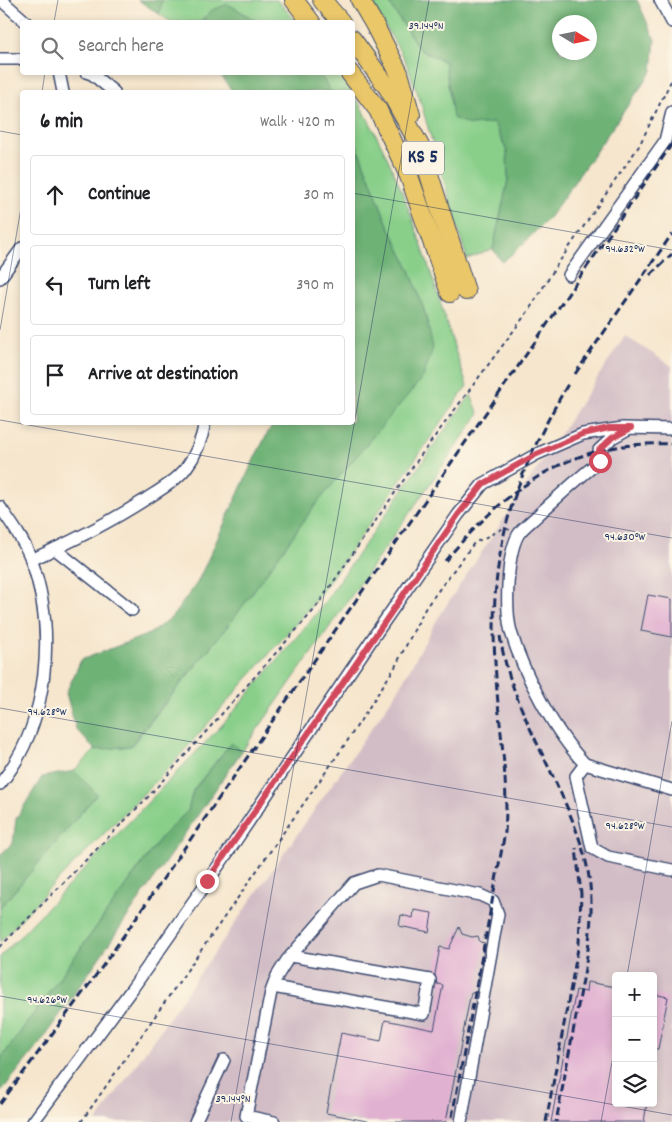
<!DOCTYPE html>
<meta charset="utf-8">
<style>
body{margin:0;font-family:Dekko,sans-serif;background:#f6f6f6;color:#202124}
.controls{position:absolute;right:15px;bottom:15px;display:grid;overflow:hidden;border-radius:5px;box-shadow:0 2px 8px #0003}
.controls button{width:45px;height:45px;display:grid;place-items:center;padding:0;border:0;border-bottom:1px solid #e0e0e0;background:#fff;color:#202124;font:25px sans-serif}
.compass{position:absolute;left:552px;top:15px;width:45px;height:45px;border-radius:50%;background:#fff;box-shadow:0 2px 8px #0003;rotate:100deg}
.stop{position:absolute;width:15px;height:15px;margin:-11px;border:4px solid #d1495b;border-radius:50%;background:#fff}
.stop.end{background:#d1495b;border-color:#fff;box-shadow:0 1px 5px #0008}
.list{margin:0;padding:0;list-style:none}
h2{display:flex;justify-content:space-between;align-items:center;height:65px;margin:0;padding:0 20px;font-size:21px}
h2 small{font-size:16px;font-weight:400;color:#757577}
.list li{display:grid;grid-template-columns:32px 1fr auto;gap:15px;align-items:center;box-sizing:border-box;height:80px;margin:0 10px 10px;padding:0 10px;border:1px solid #e0e0e0;border-radius:5px}
.list b{display:block;font-size:19px;white-space:nowrap}
.list em{font-size:16px;font-style:normal;color:#757577}
.icon{flex:none;width:28px;height:28px;fill:none;stroke:currentColor;stroke-width:2;stroke-linecap:round;stroke-linejoin:round}
.map{position:relative;flex:none;width:672px;height:1122px;overflow:hidden}
.search{position:absolute;background:#fff;box-shadow:0 2px 8px #0003;left:20px;top:20px;width:335px;height:55px;display:flex;align-items:center;gap:12px;box-sizing:border-box;padding:0 18px;border-radius:5px;color:#757577;font-size:19px}
.panel{position:absolute;background:#fff;box-shadow:0 2px 8px #0003;left:20px;top:90px;width:335px;height:335px;border-radius:5px}
.map>svg:first-child{display:block}
.industrial{fill:#d2bdc6;fill-rule:evenodd}
.green{fill:#89cf8a;stroke:#527f74}
.forest{fill:#6eb276;stroke:#44706a;fill-rule:evenodd}
.building{fill:#e1b1d1}
.lines{fill:none;stroke-linecap:round;stroke-linejoin:round}
.minor-casing{stroke:#3c4a6f;stroke-width:14}
.highway-casing{stroke:#3c4a6f;stroke-width:20}
.path{stroke:#3c4a6f;stroke-width:2;stroke-dasharray:4 4;stroke-linecap:butt}
.minor{stroke:#fff;stroke-width:11}
.highway{stroke:#eac769;stroke-width:18}
.rail{stroke:#1b2f5e;stroke-width:3;stroke-dasharray:8 4;stroke-linecap:butt}
.route{stroke:#d1495b;stroke-width:6}
.ticks{fill:none;stroke:#1b2f5e;stroke-width:1;stroke-opacity:0.45}
.labels{text-anchor:middle;dominant-baseline:central;stroke-width:4;stroke-linejoin:round;paint-order:stroke}
.shield{fill:#fcf5e5;stroke:#5e6a86;stroke-width:1}
.shield-label{font-size:19px;font-weight:bold;fill:#1b2f5e}
.ticks-label{font-size:12px;text-anchor:middle;fill:#1b2f5e;stroke:#fcf5e5;stroke-width:4;stroke-linejoin:round;paint-order:stroke}
</style>
<div class="map">
<svg width="672" height="1122" viewBox="0 0 672 1122">
<rect width="100%" height="100%" fill="#fcf5e5"/>
<filter id="ink" filterUnits="userSpaceOnUse"><feTurbulence type="fractalNoise" baseFrequency=".02" numOctaves="2"/><feDisplacementMap in="SourceGraphic" scale="10" xChannelSelector="R" yChannelSelector="G"/><feConvolveMatrix kernelMatrix="1 2 1 2 8 2 1 2 1" color-interpolation-filters="sRGB"/></filter>
<filter id="wash" filterUnits="userSpaceOnUse"><feTurbulence type="fractalNoise" baseFrequency=".0096" numOctaves="4" result="noise"/><feDisplacementMap in="SourceGraphic" scale="20" xChannelSelector="R" yChannelSelector="G"/><feGaussianBlur stdDeviation="1.12" result="paint"/><feColorMatrix in="noise" values="0 0 0 0 0 0 0 0 0 0 0 0 0 0 0 0 0 1.4 0 .05"/><feComposite in="paint" operator="in"/></filter>
<g filter="url(#wash)">
<rect width="100%" height="100%" fill="#f6e6cd"/>
<path class="industrial" d="M625 336 672 366V1122H96L397 692 438 618ZM616 976H653V1103H616Z"/>
<g class="green">
<path d="M162 0H277L297 22H258L228 4 203 18 201 22H171L159 14Z"/>
<path d="M370 0H387L420 50 445 62 448 85 469 125 494 123 507 151 508 180 493 249 467 259 419 97 405 60Z"/>
<path d="M319 73H339C405 165 431 280 467 386L313 604 167 770 45 893 0 942V908L97 794 74 771 95 750 131 746 234 618 313 508 426 316 410 270 388 225 353 136 352 92H331Z"/>
<path d="M471 395 479 414 272 709 242 751 231 743 193 790 188 811 162 836 0 1060V957L223 724 317 613 439 438Z"/>
</g>
<g class="forest">
<path d="M138 0H162L159 14Z"/>
<path d="M387 0H637L638 2 655 40 652 71 549 218 517 250 502 262 493 249 508 180 507 151 494 123 469 125 453 118 445 62 420 50ZM560 22H590V52H560Z"/>
<path d="M228 4 258 22H201L212 10Z"/>
<path d="M219 73H319L331 92H233Z"/>
<path d="M353 136 388 225 410 270 426 316 433 348 423 377 313 508 234 618 130 746 95 750 76 729 66 693 81 660 149 634 172 617 197 583 256 455 273 423 352 422Z"/>
<path d="M231 743 242 751 41 1042 0 1093V1060L162 836 188 811 193 791Z"/>
<path d="M74 771 97 794 0 908V855L13 843 16 819 42 777Z"/>
</g>
<g id="blocks">
<g class="building">
<path d="M648 595 672 599V637L641 631Z"/>
<path d="M414 910 432 913 429 932 399 926 401 915 413 918Z"/>
<path d="M459 927 462 934 472 937 478 936 480 942 485 943 476 993 471 992 446 1122H372L326 1113 341 1033 381 1041 385 1020 434 1030 443 985 437 984 435 974 440 947 449 949Z"/>
<path d="M587 982 616 987V1103H647L644 1122H551L576 990 586 992Z"/>
<path d="M653 994 668 997 658 1049H653Z"/>
</g>
</g>
</g>
<g filter="url(#ink)">
<use href="#blocks" fill-opacity="0" stroke="#3c4a6f" stroke-width="1"/>
<g class="lines">
<g class="minor-casing">
<g id="minor">
<path d="M1 0 26 22"/>
<path d="M660 0 672 22"/>
<path d="M0 59H22"/>
<path d="M59 72 63 92"/>
<path d="M86 72 92 74 114 92"/>
<path d="M569 275 665 141 672 112"/>
<path d="M0 278 22 248"/>
<path d="M0 507C11 523 24 540 31 559 57 631 49 724 0 784"/>
<path d="M55 549 132 610"/>
<path d="M31 560C71 542 109 523 146 499 160 490 176 481 186 468 196 455 202 439 205 422"/>
<path d="M585 764C555 733 523 673 511 632 505 609 507 555 518 535 522 528 532 521 537 516 558 497 578 478 600 461L599 450 612 438 628 429"/>
<path d="M672 790 585 764 576 776 592 848 608 857 672 870"/>
<path d="M273 987 424 1014 430 980 291 956"/>
<path d="M33 1122 132 989 228 852 379 629 458 515 483 484 537 454 583 434 623 428 672 429"/>
<path d="M195 1122 224 1060"/>
<path d="M274 1122 246 1116 271 992 277 976 287 960 354 883 378 875 480 895 493 901 498 914 461 1122"/>
</g>
</g>
<g class="highway-casing">
<g id="highway">
<path d="M294 0 311 22"/>
<path d="M322 0 341 22"/>
<path d="M360 0 374 24 399 73 411 115"/>
<path d="M352 39 388 88 420 146 466 291"/>
<path d="M349 72 378 110 409 176 450 293"/>
</g>
</g>
<g class="path">
<path d="M0 947 148 797 314 610 421 455 529 310 557 265 639 146 672 79"/>
<path d="M81 1122 346 743 395 667 426 607 474 543 504 528 510 530"/>
</g>
<use href="#minor" class="minor"/>
<use href="#highway" class="highway"/>
<g class="rail">
<path d="M650 275 672 254"/>
<path d="M575 374 672 234"/>
<path d="M445 561C507 488 571 439 672 444"/>
<path d="M500 636C511 712 563 780 584 854 599 906 587 959 577 1011 570 1048 563 1085 556 1122"/>
<path d="M0 1104 102 967 672 144"/>
<path d="M452 1117 505 832C509 780 499 729 496 677 487 558 509 486 568 384"/>
<path d="M546 1122 579 943 581 894 576 848"/>
</g>
</g>
</g>
<g class="lines" filter="url(#ink)">
<path class="route" d="M207 881 458 515 483 484 537 454 583 434 609 428H631L612 438 599 450 600 461"/>
</g>
<path class="ticks" d="M54 22 58 0M42 92 45 72M0 131 22 135M352 193 672 250M0 330 22 202M0 420 672 538M0 708 672 827M627 976 672 721M0 996 672 1115M231 1122 429 0M601 1122 616 1040"/>
<g class="labels">
<rect class="shield" x="402" y="141.5" width="42" height="33" rx="4"/>
<g class="shield-label">
<text x="423" y="158">KS 5</text>
</g>
</g>
<g class="ticks-label">
<text x="426" y="29">39.144°N</text>
<text x="625" y="252">94.632°W</text>
<text x="625" y="540">94.630°W</text>
<text x="47" y="715">94.628°W</text>
<text x="625" y="829">94.628°W</text>
<text x="47" y="1003">94.626°W</text>
<text x="233" y="1102">39.144°N</text>
</g>
</svg>
<div class="controls">
<button>+</button>
<button>−</button>
<button><svg class="icon" aria-label="layers" viewBox="0 0 24 24"><path d="M12 4l9 5-9 5-9-5zM3 14l9 5 9-5"/></svg></button>
</div>
<svg class="compass" viewBox="-18 -18 36 36"><path d="M0-13l5 13h-10z" fill="#e53935"/><path d="M0 13l5-13h-10z" fill="#757577"/></svg>
<div class="stop" style="left:600px;top:461px"></div>
<div class="stop end" style="left:207px;top:881px"></div>
<div class="search"><svg class="icon" aria-label="search" viewBox="0 0 24 24"><circle cx="10" cy="10" r="6"/><path d="M15 15l6 6"/></svg>Search here</div>
<section class="panel">
<h2>6 min<small>Walk · 420 m</small></h2>
<ul class="list">
<li><svg class="icon" aria-label="ahead" viewBox="0 0 24 24"><path d="M12 20V5M6 11l6-6 6 6"/></svg><div><b>Continue</b></div><em>30 m</em></li>
<li><svg class="icon" aria-label="left" viewBox="0 0 24 24"><path d="M17 20v-9H6M10 6l-5 5 5 5"/></svg><div><b>Turn left</b></div><em>390 m</em></li>
<li><svg class="icon" aria-label="arrive" viewBox="0 0 24 24"><path d="M6 21V4h12l-3 4 3 4H6"/></svg><div><b>Arrive at destination</b></div></li>
</ul>
</section>
</div>
